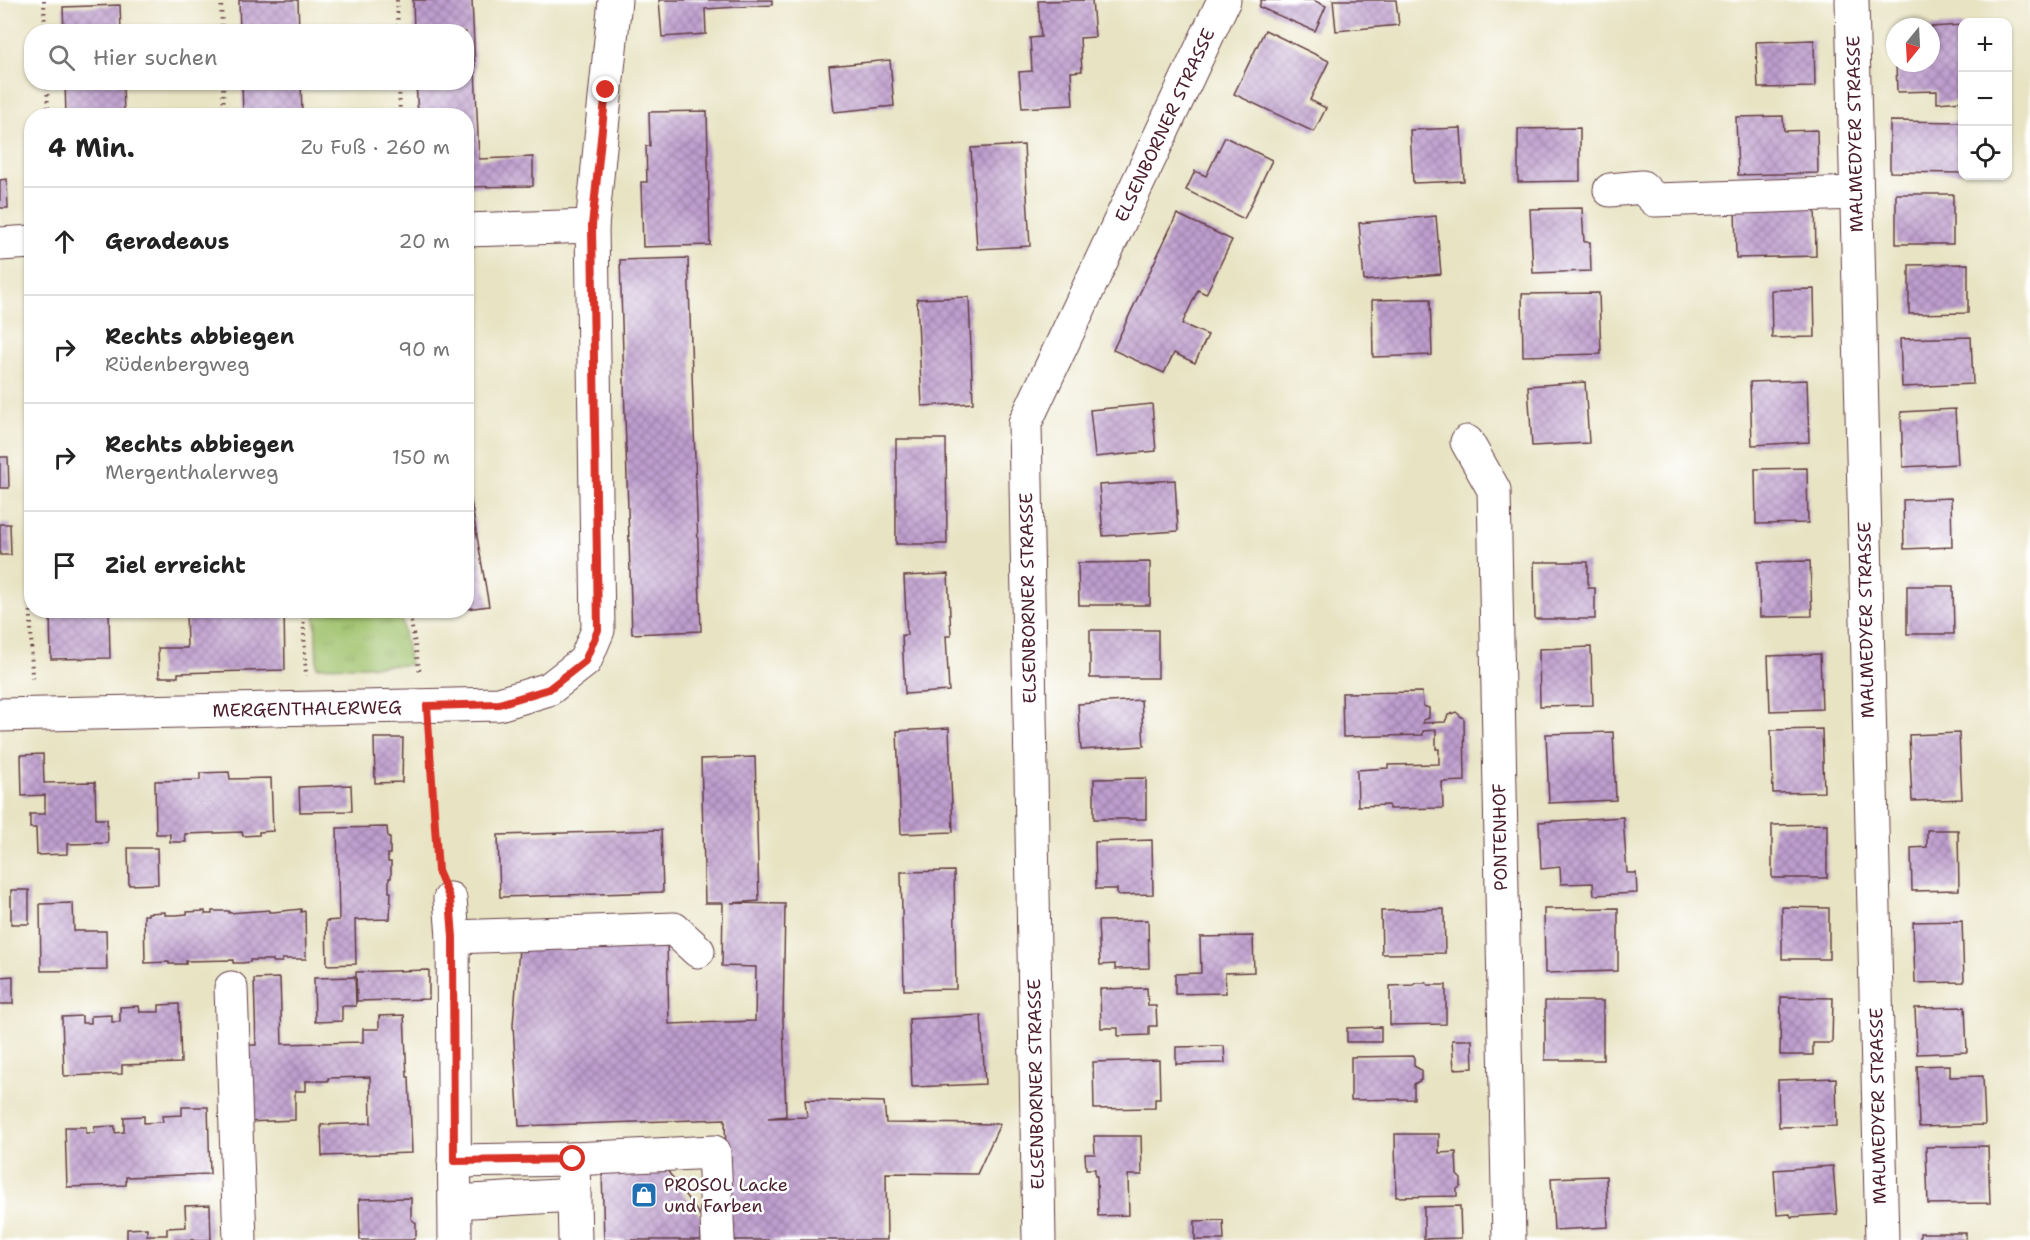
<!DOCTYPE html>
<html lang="de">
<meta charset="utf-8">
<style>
body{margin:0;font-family:"Shantell Sans",sans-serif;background:#f2f2f2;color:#222}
.controls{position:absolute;right:18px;top:18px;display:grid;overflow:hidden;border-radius:12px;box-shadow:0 2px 4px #0004}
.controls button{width:54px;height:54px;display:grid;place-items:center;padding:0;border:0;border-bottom:2px solid #e0e0e0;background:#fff;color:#222;font:30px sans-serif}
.compass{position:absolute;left:1886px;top:18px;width:54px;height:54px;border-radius:50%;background:#fff;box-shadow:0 2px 4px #0004;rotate:198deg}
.stop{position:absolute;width:18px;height:18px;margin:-14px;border:4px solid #d93025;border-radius:50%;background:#fff}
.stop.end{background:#d93025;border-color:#fff;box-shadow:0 2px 6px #0008}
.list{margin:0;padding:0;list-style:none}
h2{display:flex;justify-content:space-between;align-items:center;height:78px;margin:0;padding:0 24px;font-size:26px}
h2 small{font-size:20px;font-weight:400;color:#767676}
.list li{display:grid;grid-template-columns:39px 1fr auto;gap:18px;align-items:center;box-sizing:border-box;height:108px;padding:0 24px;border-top:2px solid #e0e0e0}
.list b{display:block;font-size:22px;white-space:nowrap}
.list p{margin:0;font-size:20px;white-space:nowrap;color:#767676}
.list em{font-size:20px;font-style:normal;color:#767676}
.icon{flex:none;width:33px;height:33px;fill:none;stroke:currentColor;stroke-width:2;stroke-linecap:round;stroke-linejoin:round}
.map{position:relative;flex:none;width:2030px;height:1240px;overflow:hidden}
.search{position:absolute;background:#fff;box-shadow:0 2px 4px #0004;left:24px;top:24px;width:450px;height:66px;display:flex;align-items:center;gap:15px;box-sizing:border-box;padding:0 21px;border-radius:24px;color:#767676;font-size:22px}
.panel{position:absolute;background:#fff;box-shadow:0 2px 4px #0004;left:24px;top:108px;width:450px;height:510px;border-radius:24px}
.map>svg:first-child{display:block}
.grass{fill:url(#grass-tufts);stroke:#74704a;stroke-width:1.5}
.building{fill:url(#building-cross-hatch)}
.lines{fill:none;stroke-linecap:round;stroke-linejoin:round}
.minor-casing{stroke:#623c42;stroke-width:35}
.path{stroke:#623c42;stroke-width:4;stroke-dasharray:1.5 4.5;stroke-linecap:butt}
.minor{stroke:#fff;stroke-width:33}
.route{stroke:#d93025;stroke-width:8}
.labels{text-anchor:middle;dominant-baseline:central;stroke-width:5;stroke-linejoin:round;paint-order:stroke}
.street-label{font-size:18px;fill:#4a1f2b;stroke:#fff}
.poi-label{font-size:18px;fill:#4a1f2b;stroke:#fff;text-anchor:start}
</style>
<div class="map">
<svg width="2030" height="1240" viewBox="0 0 2030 1240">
<defs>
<pattern id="grass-tufts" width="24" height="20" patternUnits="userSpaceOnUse" patternTransform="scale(1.5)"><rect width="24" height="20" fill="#9fc16a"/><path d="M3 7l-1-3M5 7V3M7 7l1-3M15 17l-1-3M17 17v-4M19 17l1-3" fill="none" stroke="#8aa55c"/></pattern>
<pattern id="building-cross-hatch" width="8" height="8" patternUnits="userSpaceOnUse" patternTransform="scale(1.5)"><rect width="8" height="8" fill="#be9ecd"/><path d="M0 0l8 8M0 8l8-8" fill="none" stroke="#9c80a7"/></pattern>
</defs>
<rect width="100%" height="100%" fill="#fff"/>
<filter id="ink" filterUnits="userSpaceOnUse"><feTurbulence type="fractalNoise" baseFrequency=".0167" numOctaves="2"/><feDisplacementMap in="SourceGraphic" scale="12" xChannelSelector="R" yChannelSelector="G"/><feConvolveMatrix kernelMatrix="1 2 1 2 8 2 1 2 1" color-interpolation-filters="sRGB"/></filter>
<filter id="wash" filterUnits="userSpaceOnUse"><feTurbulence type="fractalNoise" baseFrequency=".008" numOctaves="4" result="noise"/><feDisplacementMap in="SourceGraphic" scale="24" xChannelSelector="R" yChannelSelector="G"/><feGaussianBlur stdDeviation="1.35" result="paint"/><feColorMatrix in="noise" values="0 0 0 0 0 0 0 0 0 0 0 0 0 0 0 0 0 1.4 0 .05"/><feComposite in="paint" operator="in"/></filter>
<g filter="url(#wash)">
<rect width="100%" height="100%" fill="#e8e3c3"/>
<path class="grass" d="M315 611H400L410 665 317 667Z"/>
<g id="blocks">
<g class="building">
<path d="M239 0H298L299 32H240Z"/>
<path d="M413 0H472L479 159 533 157V186L466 187V116H418L416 82H466V32H414Z"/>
<path d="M659 0H772V5L705 9 706 34 662 37Z"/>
<path d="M1092 0 1095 37 1080 38 1082 71 1071 72 1073 105 1022 108 1019 72 1032 71 1030 38 1041 37 1038 1Z"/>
<path d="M1261 0H1313L1326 6 1315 31 1259 7Z"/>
<path d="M1333 0H1396L1399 25 1336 31Z"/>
<path d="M120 5 121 32H64L63 7Z"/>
<path d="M1962 25V101L1937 103V91L1897 92 1896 63H1931V27Z"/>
<path d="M1265 30 1329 61 1310 100 1326 108 1314 132 1234 94Z"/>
<path d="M1814 40 1815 87 1758 88 1756 42Z"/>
<path d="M890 60 894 106 834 112 829 66Z"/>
<path d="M65 82H123L124 116H66Z"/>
<path d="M242 82H301L302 116H243Z"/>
<path d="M707 111 710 245 643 247 641 182H647L646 146H650L649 112Z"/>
<path d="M1783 116 1784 131 1817 130 1818 173 1738 175 1736 117Z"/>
<path d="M1890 121 1962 122V173L1890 172Z"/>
<path d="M1461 128 1464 181 1413 183 1410 130Z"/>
<path d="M1580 128V181L1518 182V129Z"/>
<path d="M1225 137 1272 160 1244 219 1186 190 1195 171 1206 176Z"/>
<path d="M1024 145 1030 246 977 249 971 148Z"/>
<path d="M7 179 8 208H0V180Z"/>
<rect x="1896" y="194" width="57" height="50"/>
<path d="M1815 201 1816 256 1736 258 1735 202Z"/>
<path d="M1582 208 1584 242H1590L1591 271 1533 273 1530 209Z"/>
<path d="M1177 214 1232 240 1206 294 1198 290 1182 324 1208 335 1195 363 1174 353 1164 373 1113 350Z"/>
<path d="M1436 216 1441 274 1364 281 1359 223Z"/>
<path d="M688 258 701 631 632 634 620 260Z"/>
<path d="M1968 264V313L1909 314V265Z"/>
<path d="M1814 289 1815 337 1772 338 1771 290Z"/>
<path d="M1599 293 1601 354 1523 356 1522 294Z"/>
<path d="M969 297 973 403 922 406 917 299Z"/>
<path d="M1430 299 1432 355 1373 357 1372 300Z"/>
<path d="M1971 337 1973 384 1902 387 1900 339Z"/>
<path d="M1807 380 1809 442 1752 445 1750 382Z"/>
<path d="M1585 382 1589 443 1532 446 1528 386Z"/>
<path d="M1152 404 1156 451 1095 457 1090 410Z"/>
<path d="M1955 409 1958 464 1903 467 1901 412Z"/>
<path d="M896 439H946L947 544H896Z"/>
<path d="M0 457H8L9 488H0Z"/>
<path d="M1807 468 1808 523 1756 524 1755 469Z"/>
<path d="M1175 480 1178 531 1103 536 1099 485Z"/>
<path d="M468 484 489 606 466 609V485Z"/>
<path d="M1951 498 1952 547 1904 549 1903 500Z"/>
<path d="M0 524H10L11 555H0Z"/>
<path d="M1810 561 1812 616 1760 617 1758 562Z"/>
<path d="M1150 562V605H1079L1078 563Z"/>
<path d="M1534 562H1588V588H1595V619H1535Z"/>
<path d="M948 574 951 636H946L949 691 905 694 902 635H907L904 576Z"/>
<path d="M1907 586H1953L1954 634H1907Z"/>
<path d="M50 610H109L110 658 51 659Z"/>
<path d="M186 610H284L285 670 178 673V677H159L158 648H187Z"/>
<path d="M431 610H453V612L431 615Z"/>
<rect x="1090" y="630" width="68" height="48"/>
<path d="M1591 647 1593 705 1540 706 1539 649Z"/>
<path d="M1820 654 1822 709 1770 711 1768 656Z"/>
<path d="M1422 692 1423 706 1429 708V718L1423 720V723L1445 722 1448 715 1456 712 1464 719 1465 781 1442 782 1443 808 1389 809V805L1358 806 1357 770 1388 768V765L1439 764V749H1436V730L1423 731V735L1343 737 1342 693Z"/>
<path d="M1141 700 1144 746 1081 750 1078 704Z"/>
<path d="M949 728 953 832 901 834 897 731Z"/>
<path d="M1822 729 1824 792 1773 793 1771 730Z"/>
<path d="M1613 732 1616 800 1549 803 1546 734Z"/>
<path d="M1959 733 1962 799 1912 801 1909 735Z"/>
<path d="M374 738H403L402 782 375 783Z"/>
<path d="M43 754 44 783 95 782 96 819H107L108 843 67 844V854L37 855 36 828H30V814H45V795L22 796 21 755Z"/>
<path d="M755 757 759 901 731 903 785 904 783 1021 786 1116 768 1118 807 1117 805 1100 884 1102 886 1123 1000 1124 977 1174 886 1173 887 1240H728L725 1119 519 1126 513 1025 519 948 667 944 669 1024 755 1021 756 967 722 966 723 903H705L701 759Z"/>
<path d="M229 772 230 779 271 778 273 831 259 832V835L243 836 242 832 185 834 186 842H170V834H156L155 781 200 780V773Z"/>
<path d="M1146 778V819H1094V779Z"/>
<path d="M351 785 352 811 300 812 299 787Z"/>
<path d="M1623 817 1627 873H1636L1637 893 1594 895 1593 883 1561 884 1560 867 1541 869 1539 822Z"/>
<path d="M1827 824V878H1772V825Z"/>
<path d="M387 827 388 838H390V854H388V862H391V878H389V892H391L390 919 355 920 356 964 327 965 326 921 339 920 337 828Z"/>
<path d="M661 830 663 892 500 897 498 835Z"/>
<path d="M1927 830H1958L1959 890 1912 891 1911 848 1927 847Z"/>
<path d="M1152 840 1153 894 1117 895V889H1096L1095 842Z"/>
<path d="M128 848H157L158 884 129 885Z"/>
<path d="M954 871 956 989 904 990 901 872Z"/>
<rect x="11" y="890" width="18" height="34"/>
<path d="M73 903 74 931H106L107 970 41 971 40 904Z"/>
<path d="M1782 907 1829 908V959H1782Z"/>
<path d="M1618 908V971L1545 973 1544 909Z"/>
<path d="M301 909V912L305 911 306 959H282V962H273V960H250V962L242 963H233V960L186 961V964H169V962L145 963 144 915H148V913L165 912V915H176L187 914V912L205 911V914H212V911H229V913L269 910V912H273Z"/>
<path d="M1444 909 1445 953 1382 954 1381 911Z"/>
<path d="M1148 920 1149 968 1115 969V964L1100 965 1098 921Z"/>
<path d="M1962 921 1964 982 1915 983 1913 922Z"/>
<path d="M1253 936 1254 972 1225 973 1226 993 1175 994V974L1201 973 1200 937Z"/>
<path d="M429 970V999L357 1001 356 972Z"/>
<path d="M13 976V1004H0V977Z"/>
<path d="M355 977 356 1006H342V1021L315 1022 314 978Z"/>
<path d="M280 978 282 1044 363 1042V1029H379V1016L404 1015 407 1077H409L412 1153 322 1156 321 1125 371 1123 370 1077 328 1078V1081H306V1091H295V1120L247 1122 245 1045H256L254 979Z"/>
<path d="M1416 983H1426L1428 985H1446V1024L1390 1025V986L1413 985Z"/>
<path d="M1147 988 1148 1006H1156L1157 1026H1149V1035L1118 1036V1028H1101L1100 989Z"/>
<path d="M1781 997 1833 998 1832 1043H1813V1055H1780Z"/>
<rect x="1545" y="1001" width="58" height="59"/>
<path d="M179 1004 181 1063 122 1065V1074L64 1076 62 1017 82 1016V1023H91V1016L112 1015V1022H120V1007L139 1006 140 1012H159V1005Z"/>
<path d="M1965 1007 1967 1052 1917 1054 1915 1008Z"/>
<path d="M981 1015 985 1084 912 1087 909 1019Z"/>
<path d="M1381 1027V1042H1347V1028Z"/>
<path d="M1452 1040H1472L1473 1068 1454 1069Z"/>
<path d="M1224 1046 1225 1063 1176 1064V1047Z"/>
<path d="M1414 1056V1066L1421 1070V1080L1414 1084V1099L1351 1100V1057Z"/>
<path d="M1159 1060 1160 1099H1155V1108L1094 1109 1093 1062Z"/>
<path d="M1950 1065V1077L1983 1076 1985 1125 1919 1127 1917 1066Z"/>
<path d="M1836 1078 1837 1126 1779 1127 1778 1080Z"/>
<path d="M182 1107H208L210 1174 126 1177V1185L67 1187 65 1127H86V1133H95L94 1127 115 1126V1133L124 1132V1117L144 1116V1123L163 1122 162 1116 182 1115Z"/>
<path d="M1395 1134H1439V1153L1456 1152 1457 1175 1461 1179V1186L1457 1189V1196L1396 1197Z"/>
<path d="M1094 1136H1141L1142 1175H1128L1129 1215 1098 1216 1097 1176H1095V1169H1086L1085 1154H1095Z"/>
<path d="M1988 1146 1990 1203 1928 1204 1926 1147Z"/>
<path d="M1833 1166 1837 1214 1791 1217 1790 1214 1777 1215 1774 1170Z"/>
<path d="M667 1170 701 1217V1240H604L602 1172Z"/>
<path d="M1606 1176 1608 1227 1554 1230 1551 1178Z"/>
<path d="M411 1198V1219L416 1223V1236L413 1240H360L359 1199Z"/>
<path d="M210 1205 211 1240H127V1229L147 1228V1235H167V1228L186 1227 185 1206Z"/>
<path d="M1460 1206 1461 1238 1424 1239V1207Z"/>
<path d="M1223 1220 1224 1240H1195V1221Z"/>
<rect x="1920" y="1233" width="46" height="7"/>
</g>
</g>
</g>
<g filter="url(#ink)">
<use href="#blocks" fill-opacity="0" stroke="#623c42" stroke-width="1.5"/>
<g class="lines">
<g class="minor-casing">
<g id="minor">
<path d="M1852 0 1882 1240"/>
<path d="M1610 190 1642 187 1655 200 1856 193"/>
<path d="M466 230 592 226"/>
<path d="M0 244 32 242"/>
<path d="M1467 442 1494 490 1509 1240"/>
<path d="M0 715 499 704 549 689 585 661 598 630 592 226 615 0"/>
<path d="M450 899 453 937 455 1240"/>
<path d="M453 937 674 929 698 951"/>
<path d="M231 988 240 1240"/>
<path d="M454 1161 573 1159"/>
<path d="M455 1202 574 1195"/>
<path d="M575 1240 573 1159 714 1152 718 1240"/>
<path d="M1039 1240 1025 423 1224 0"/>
</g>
</g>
<g class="path">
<path d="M44 0 45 32"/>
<path d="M221 0 222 32"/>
<path d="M397 0 398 32"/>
<path d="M47 82 48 116"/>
<path d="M223 82 224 116"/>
<path d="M399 82 400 116"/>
<path d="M32 444 28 451 32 682"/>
<path d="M303 610 306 676"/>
<path d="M409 610 420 674"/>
<path d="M429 738 438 871"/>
</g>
<use href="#minor" class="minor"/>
</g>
</g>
<g class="lines" filter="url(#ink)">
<path class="route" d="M573 1159 454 1161 453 937 450 899 438 871 427 706 499 704 549 689 585 661 598 630 592 226 606 90"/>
</g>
<defs>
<g id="shop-square" transform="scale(1.35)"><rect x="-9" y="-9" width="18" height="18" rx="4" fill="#1f6fb2" stroke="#fff"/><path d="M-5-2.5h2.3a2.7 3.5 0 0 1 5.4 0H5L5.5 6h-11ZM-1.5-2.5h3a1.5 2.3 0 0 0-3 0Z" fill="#fff"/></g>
</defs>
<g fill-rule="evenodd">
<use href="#shop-square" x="644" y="1195"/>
</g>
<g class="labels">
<g class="street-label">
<text transform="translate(1165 125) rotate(-65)">ELSENBORNER STRASSE</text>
<text transform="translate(1855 134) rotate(-91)">MALMEDYER STRASSE</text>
<text transform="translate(1028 598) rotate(-91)">ELSENBORNER STRASSE</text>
<text transform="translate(1866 620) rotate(-91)">MALMEDYER STRASSE</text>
<text transform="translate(307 709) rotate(-1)">MERGENTHALERWEG</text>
<text transform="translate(1500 837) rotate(-91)">PONTENHOF</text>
<text transform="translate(1036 1084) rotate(-91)">ELSENBORNER STRASSE</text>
<text transform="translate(1878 1106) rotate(-91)">MALMEDYER STRASSE</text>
</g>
<g class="poi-label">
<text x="664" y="1185">PROSOL Lacke<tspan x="664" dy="21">und Farben</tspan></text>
</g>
</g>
</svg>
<div class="controls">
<button>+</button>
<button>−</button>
<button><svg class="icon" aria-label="locate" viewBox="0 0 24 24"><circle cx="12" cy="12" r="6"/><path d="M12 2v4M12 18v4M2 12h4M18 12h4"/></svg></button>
</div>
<svg class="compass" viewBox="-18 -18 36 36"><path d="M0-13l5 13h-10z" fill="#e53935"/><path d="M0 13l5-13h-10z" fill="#767676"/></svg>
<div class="stop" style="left:573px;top:1159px"></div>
<div class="stop end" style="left:606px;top:90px"></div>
<div class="search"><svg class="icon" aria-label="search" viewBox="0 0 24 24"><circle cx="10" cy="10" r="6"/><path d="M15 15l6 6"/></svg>Hier suchen</div>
<section class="panel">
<h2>4 Min.<small>Zu Fuß · 260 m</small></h2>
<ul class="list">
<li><svg class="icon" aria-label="ahead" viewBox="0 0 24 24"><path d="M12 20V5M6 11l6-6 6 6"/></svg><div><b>Geradeaus</b></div><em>20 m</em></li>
<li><svg class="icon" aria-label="right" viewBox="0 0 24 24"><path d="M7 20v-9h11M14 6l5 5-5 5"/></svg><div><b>Rechts abbiegen</b><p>Rüdenbergweg</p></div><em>90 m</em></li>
<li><svg class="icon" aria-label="right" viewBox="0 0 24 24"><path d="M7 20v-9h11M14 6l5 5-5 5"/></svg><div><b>Rechts abbiegen</b><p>Mergenthalerweg</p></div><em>150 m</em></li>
<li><svg class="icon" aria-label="arrive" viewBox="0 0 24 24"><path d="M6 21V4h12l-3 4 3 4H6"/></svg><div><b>Ziel erreicht</b></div></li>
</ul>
</section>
</div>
